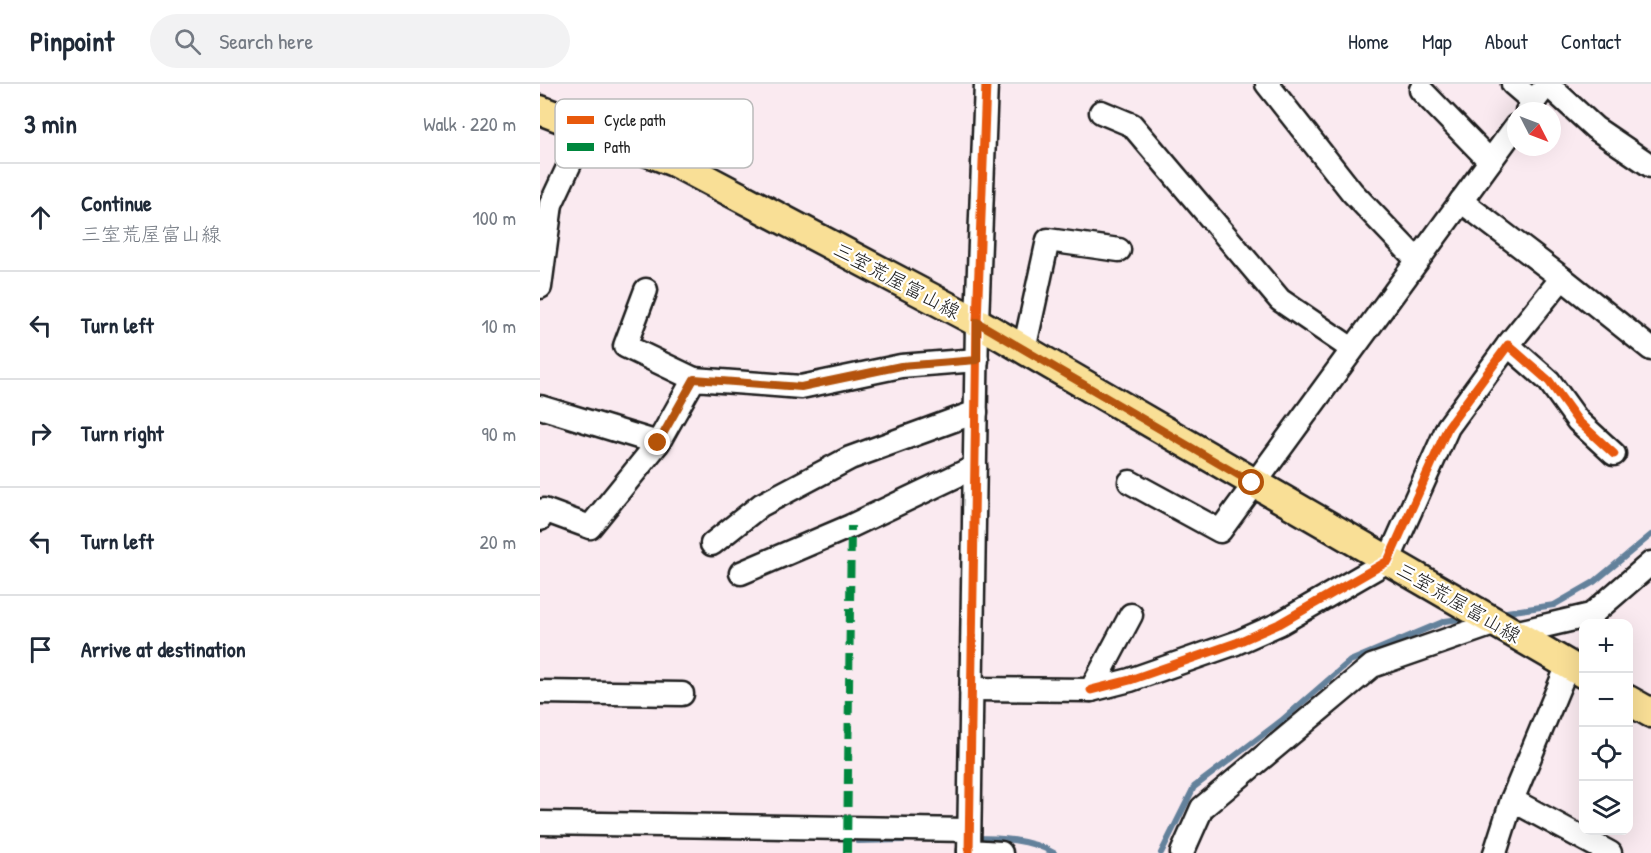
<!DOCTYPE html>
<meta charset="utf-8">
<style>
body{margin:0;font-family:"Patrick Hand","Klee One",sans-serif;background:#f2f2f3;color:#1f2937}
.controls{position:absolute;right:18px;bottom:18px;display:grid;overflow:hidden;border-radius:12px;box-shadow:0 6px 24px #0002}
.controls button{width:54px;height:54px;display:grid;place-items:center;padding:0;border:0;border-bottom:2px solid #e0e1e3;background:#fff;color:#1f2937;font:30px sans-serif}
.compass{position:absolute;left:967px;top:18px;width:54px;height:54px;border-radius:50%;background:#fff;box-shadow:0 6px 24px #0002;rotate:132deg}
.stop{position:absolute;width:18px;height:18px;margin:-14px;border:4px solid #b45309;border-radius:50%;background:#fff}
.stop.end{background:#b45309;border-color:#fff;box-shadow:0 2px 6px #0008}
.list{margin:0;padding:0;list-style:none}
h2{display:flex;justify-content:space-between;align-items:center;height:78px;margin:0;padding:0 24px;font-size:26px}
h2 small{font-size:20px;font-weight:400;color:#747a83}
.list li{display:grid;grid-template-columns:39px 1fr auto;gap:18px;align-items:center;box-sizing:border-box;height:108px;padding:0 24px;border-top:2px solid #e0e1e3}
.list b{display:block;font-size:22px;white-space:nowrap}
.list p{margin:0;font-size:20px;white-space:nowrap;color:#747a83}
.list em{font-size:20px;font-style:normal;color:#747a83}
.icon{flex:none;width:33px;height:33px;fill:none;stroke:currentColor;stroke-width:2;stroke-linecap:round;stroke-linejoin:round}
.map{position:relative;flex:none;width:1111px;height:769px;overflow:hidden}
header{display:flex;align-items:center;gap:36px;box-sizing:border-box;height:84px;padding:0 30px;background:#fff;border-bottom:2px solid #e0e1e3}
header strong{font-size:28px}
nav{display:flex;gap:33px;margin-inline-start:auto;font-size:21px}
.search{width:420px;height:54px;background:#f2f2f3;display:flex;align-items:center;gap:15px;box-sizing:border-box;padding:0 21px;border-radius:33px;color:#747a83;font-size:22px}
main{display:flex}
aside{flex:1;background:#fff}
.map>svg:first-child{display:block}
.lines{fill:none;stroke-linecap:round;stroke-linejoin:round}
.stream{stroke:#64819b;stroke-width:6}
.minor-casing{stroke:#1c1c1c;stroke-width:27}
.major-casing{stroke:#1c1c1c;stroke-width:33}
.minor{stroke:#fff;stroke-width:22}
.major{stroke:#f9df96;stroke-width:28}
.quiet{stroke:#00873e;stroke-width:8;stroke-dasharray:15 8;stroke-linecap:butt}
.cycleway-casing{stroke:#fff;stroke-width:13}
.cycleway{stroke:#e8590c;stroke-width:9}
.route{stroke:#b45309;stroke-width:8}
.labels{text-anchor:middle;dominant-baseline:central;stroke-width:4.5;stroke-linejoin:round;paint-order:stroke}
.street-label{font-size:20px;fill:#1c1c1c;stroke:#fff}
.key{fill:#fff;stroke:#bbb;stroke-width:1.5}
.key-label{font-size:16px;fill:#1c1c1c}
</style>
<header>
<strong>Pinpoint</strong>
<div class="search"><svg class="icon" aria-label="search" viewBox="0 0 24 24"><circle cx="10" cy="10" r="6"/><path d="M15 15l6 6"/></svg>Search here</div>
<nav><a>Home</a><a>Map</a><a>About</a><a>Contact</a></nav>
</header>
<main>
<aside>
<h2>3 min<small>Walk · 220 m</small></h2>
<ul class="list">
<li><svg class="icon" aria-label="ahead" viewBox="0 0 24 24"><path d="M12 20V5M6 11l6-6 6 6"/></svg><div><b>Continue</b><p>三室荒屋富山線</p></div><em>100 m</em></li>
<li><svg class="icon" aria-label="left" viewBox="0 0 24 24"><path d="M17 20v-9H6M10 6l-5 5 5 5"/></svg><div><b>Turn left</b></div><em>10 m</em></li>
<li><svg class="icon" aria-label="right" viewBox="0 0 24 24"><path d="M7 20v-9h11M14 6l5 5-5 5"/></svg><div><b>Turn right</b></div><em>90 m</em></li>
<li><svg class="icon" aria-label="left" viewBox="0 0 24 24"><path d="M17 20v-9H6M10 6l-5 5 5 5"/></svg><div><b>Turn left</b></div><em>20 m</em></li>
<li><svg class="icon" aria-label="arrive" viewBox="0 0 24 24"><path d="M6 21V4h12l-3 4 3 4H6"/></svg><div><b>Arrive at destination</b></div></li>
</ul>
</aside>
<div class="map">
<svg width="1111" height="769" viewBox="0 0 1111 769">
<rect width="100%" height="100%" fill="#faeaf0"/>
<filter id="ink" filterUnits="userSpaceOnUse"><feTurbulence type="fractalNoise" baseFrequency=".0167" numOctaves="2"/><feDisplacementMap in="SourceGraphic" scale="12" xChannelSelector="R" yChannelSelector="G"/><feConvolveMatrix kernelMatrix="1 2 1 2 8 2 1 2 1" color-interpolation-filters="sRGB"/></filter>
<g filter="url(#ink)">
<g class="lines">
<g class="stream">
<path d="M960 529 1014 521 1054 498 1111 451"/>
<path d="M433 754C460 754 490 755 514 769"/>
<path d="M318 757 363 756"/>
<path d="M621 769 654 703 741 637 810 577 905 537 926 534"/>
</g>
<g class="minor-casing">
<g id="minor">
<path d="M727 0 812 108 877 176"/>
<path d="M973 0 994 18"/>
<path d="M1007 0 1055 44 1111 82"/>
<path d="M881 6 950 77"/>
<path d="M987 27 1007 0"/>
<path d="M561 28 592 41 740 216 812 265"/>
<path d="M921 117 1022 194 968 261"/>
<path d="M1022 194 1111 265"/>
<path d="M0 203 11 120 47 43"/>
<path d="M106 206 85 262 154 295"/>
<path d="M484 266 508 156 579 166"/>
<path d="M0 323 118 359 154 295 261 303 361 282 437 276"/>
<path d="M590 398 680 447 976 42"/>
<path d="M0 435 4 426 50 443 118 359"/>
<path d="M172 460 221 421 310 374 436 328"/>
<path d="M201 489 311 442 435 383"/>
<path d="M974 549 1051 531 1111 479"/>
<path d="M431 605 551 606 591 531"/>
<path d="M551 606 590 596 696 559 739 540 848 477 908 343 968 261 1009 297 1038 337 1074 370"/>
<path d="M0 608 142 610"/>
<path d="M972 716 1070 769"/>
<path d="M0 739 429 746"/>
<path d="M429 767 461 769"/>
<path d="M429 769 437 238 446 0"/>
<path d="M642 769 662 724 832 582 956 539"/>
<path d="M955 769 972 716 1028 581"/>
</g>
</g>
<g class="major-casing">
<g id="major">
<path d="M0 26 134 78 437 238 1044 590"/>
<path d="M1088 616 1111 629"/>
</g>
</g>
<use href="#minor" class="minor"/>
<use href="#major" class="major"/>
<path class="quiet" d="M307 769 311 442"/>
<g class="cycleway-casing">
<g id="cycleway">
<path d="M551 606 590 596 696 559 739 540 848 477 908 343 968 261 1009 297 1038 337 1074 370"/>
<path d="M429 769 437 238 446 0"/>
</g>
</g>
<use href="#cycleway" class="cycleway"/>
</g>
</g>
<g class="lines" filter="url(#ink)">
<path class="route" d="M118 359 154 295 261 303 361 282 437 276V238L712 399"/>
</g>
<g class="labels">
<g class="street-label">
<text transform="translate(357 196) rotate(28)">三室荒屋富山線</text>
<text transform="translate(919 518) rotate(30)">三室荒屋富山線</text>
</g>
</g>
<rect x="15" y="15" width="198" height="69" rx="9" class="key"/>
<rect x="27" y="32" width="27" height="8" fill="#e8590c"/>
<rect x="27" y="59" width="27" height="8" fill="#00873e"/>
<g class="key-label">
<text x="64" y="42">Cycle path</text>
<text x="64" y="69">Path</text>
</g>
</svg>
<div class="controls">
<button>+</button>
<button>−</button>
<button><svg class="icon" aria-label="locate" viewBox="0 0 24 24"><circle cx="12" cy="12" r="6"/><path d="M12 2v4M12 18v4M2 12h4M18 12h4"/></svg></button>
<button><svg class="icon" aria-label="layers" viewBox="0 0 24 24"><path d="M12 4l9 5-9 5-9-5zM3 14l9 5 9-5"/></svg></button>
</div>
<svg class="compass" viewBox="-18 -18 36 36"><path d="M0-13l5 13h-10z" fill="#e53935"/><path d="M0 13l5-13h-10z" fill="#747a83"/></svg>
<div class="stop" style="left:712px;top:399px"></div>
<div class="stop end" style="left:118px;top:359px"></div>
</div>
</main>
